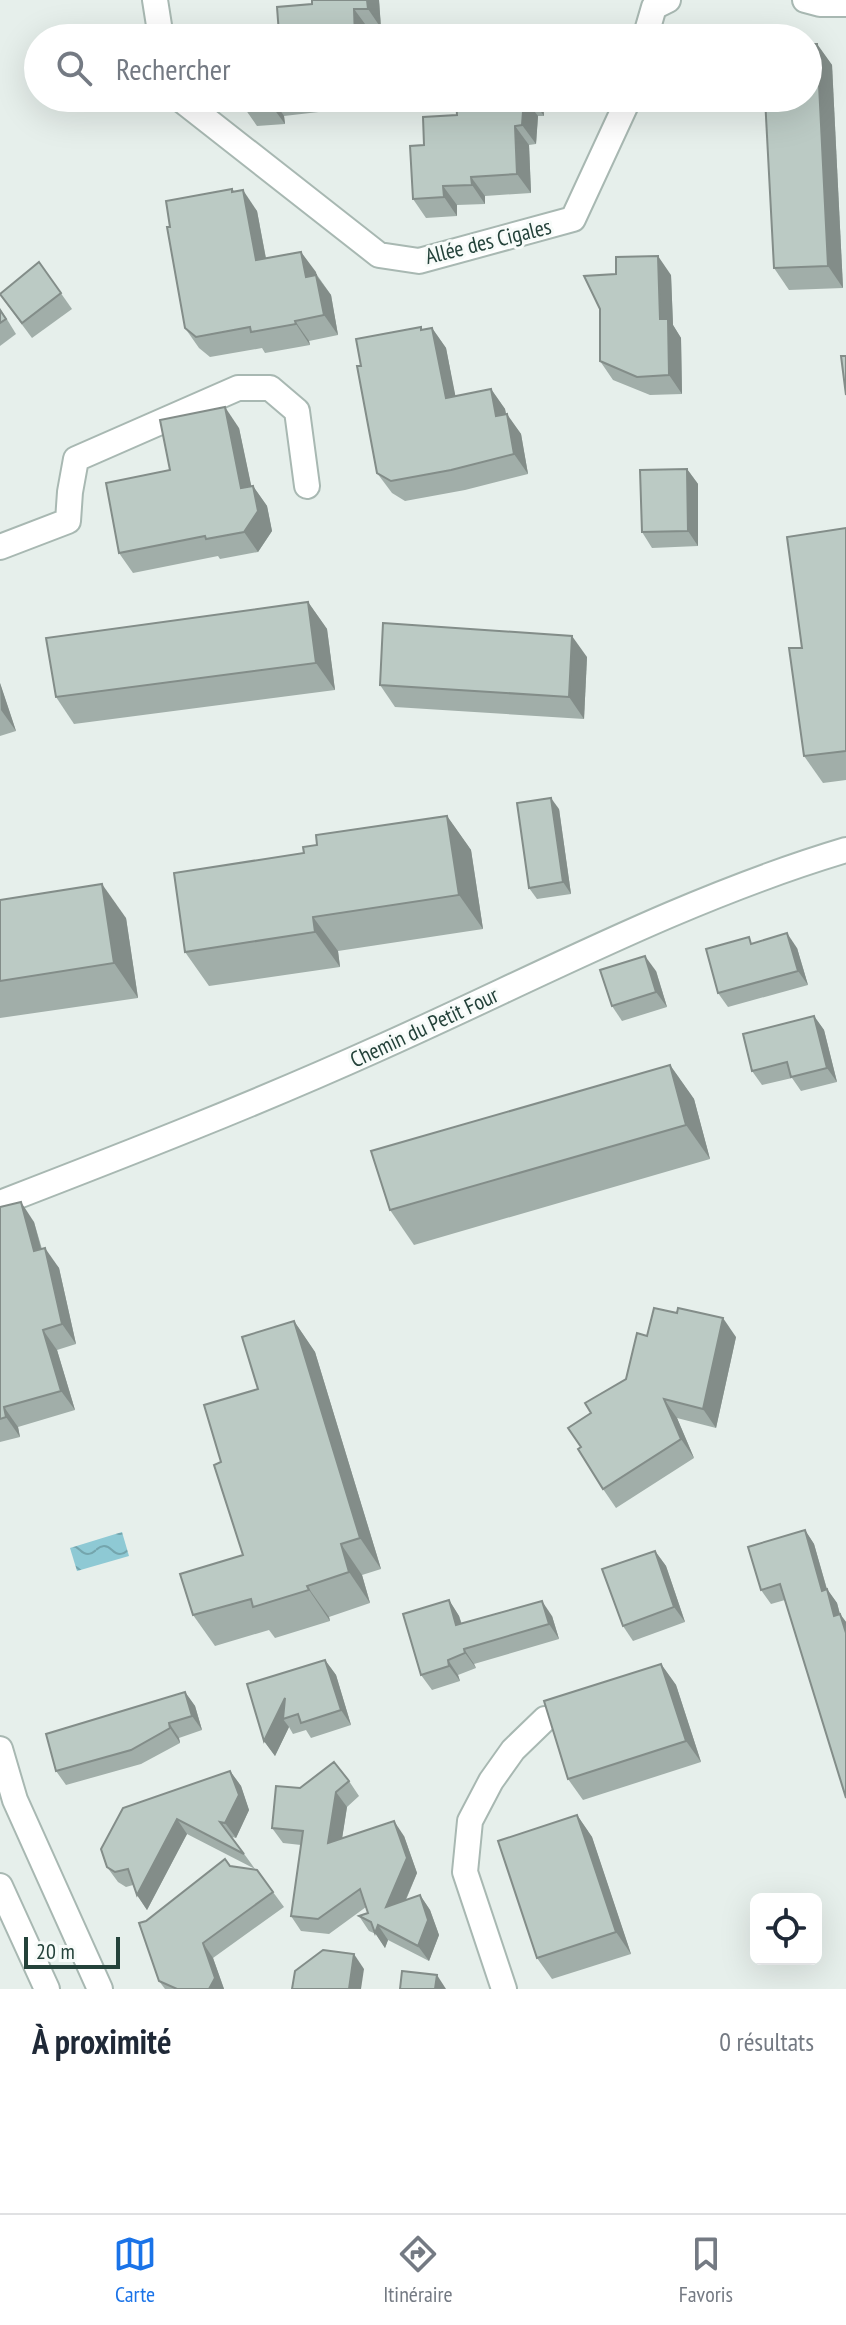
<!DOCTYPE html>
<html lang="fr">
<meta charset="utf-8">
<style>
body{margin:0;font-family:"PT Sans Narrow",sans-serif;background:#f6f6f7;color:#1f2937}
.controls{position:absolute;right:24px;bottom:24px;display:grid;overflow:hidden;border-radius:12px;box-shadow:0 8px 32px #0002}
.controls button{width:72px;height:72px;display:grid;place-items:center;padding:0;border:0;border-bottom:2px solid #e0e1e3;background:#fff;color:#1f2937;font:40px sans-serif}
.scale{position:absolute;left:24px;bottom:20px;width:96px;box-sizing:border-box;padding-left:8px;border:4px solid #24423a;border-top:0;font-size:22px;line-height:28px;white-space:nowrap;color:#24423a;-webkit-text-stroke:6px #f7fbf9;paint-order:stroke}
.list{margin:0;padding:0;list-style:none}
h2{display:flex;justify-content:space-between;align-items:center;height:104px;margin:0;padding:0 32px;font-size:34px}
h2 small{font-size:26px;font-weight:400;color:#747a83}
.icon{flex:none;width:44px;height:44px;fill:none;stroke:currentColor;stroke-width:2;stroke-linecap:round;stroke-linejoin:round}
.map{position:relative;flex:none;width:846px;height:1989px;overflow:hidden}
.search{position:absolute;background:#fff;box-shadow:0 8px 32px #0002;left:24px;right:24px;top:24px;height:88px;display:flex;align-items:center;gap:20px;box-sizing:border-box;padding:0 28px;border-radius:44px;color:#747a83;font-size:30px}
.sheet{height:224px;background:#fff}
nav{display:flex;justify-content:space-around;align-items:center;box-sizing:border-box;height:112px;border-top:2px solid #e0e1e3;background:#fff;font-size:22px;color:#747a83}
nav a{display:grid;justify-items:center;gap:4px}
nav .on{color:#1a73e8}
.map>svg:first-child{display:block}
.water{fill:url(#water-waves)}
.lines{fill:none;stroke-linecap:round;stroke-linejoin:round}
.minor-casing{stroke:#a8b8b2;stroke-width:28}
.minor{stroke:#fff;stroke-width:24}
.wall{fill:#a1aea9}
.shaded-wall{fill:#838d89}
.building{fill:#bbcac4;stroke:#838d89;stroke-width:2}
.labels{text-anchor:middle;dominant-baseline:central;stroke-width:6;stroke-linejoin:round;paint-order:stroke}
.street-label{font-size:22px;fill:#24423a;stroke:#f7fbf9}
</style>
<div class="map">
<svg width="846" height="1989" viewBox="0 0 846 1989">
<defs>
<pattern id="water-waves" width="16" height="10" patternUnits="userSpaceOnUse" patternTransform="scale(2)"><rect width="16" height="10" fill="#8ec9d4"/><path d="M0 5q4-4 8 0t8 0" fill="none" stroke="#74a5ad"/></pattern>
</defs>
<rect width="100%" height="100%" fill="#e6efeb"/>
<path class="water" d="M122 1532 129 1556 77 1571 70 1548Z"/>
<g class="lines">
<g class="minor-casing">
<g id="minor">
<path d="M155 0 161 38"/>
<path d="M805 0 820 4H846"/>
<path d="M645 38 654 7 668 0"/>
<path d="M179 98 379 255 419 261 573 219 629 98"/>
<path d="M0 547 68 521 70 492 76 459 238 388H270L297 411 307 486"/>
<path d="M0 1203C127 1154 253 1105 377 1049 532 980 682 899 846 850"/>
<path d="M0 1749 15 1800 100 1989"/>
<path d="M0 1886 47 1989"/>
<path d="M504 1989 465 1872 470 1821 491 1781 513 1750 545 1719"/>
</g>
</g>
<use href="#minor" class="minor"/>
</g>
<g class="wall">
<path d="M312 0H379L381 28H368V38H267L279 34 312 4Z"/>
<path d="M817 44 832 65 843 288 789 290 774 268Z"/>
<path d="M243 98H362V107L284 116 285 124 257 126 243 106Z"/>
<path d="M456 98H543L544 116H538L536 144 529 145 531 193 485 196V204L457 205V216L426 218 413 199 424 145 457 115Z"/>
<path d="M232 189 257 211 266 258 301 252 331 295 338 335 309 341 310 345 265 353 262 348 210 357 199 348 185 328 170 227Z"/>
<path d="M39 262 72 309 32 338 0 295Z"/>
<path d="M671 275 673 325 681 338 682 394 650 395 613 380 600 361Z"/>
<path d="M0 308 16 334 0 346Z"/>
<path d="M421 327 423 330 432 328 446 348 455 396 491 389 505 409 506 414 521 434 528 474 465 490 405 501 392 493 377 473 361 366Z"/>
<path d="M239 428 251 486H253L267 506 272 531 258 552 220 559 218 556 133 573 119 553 170 470Z"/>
<path d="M687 469 698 484V546L652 548 642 532Z"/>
<path d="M846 528V780L823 783 804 756 802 648Z"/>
<path d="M308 602 327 629 335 690 74 724 56 697Z"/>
<path d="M587 657 584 719 395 707 380 685Z"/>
<path d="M0 683 16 731 0 736Z"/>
<path d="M559 809 571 894 537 899 529 888Z"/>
<path d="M447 816 471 850 483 929 338 951 340 967 209 986 185 952 304 853 317 845Z"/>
<path d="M0 900 126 918 138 998 0 1018Z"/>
<path d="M753 943 797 948 808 985 728 1007 718 993Z"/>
<path d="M656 971 667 1007 622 1021 612 1006Z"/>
<path d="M814 1016 824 1030 837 1082 801 1091 792 1078 762 1085 752 1071Z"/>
<path d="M670 1065 694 1099 710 1159 414 1245 390 1210Z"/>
<path d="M0 1207 34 1222 42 1249 59 1268 76 1344 57 1350 75 1410 18 1427 20 1437 0 1442Z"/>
<path d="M294 1321 315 1352 381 1569 362 1575 370 1603 329 1617 330 1621 275 1638 269 1630 215 1646 193 1615 243 1555 221 1462Z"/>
<path d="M647 1336 736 1337 716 1428 677 1418 694 1458 616 1508 603 1489 581 1447 626 1379Z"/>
<path d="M805 1530 814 1544 827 1589 837 1603 840 1614 846 1622V1798L785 1600 771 1604 761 1590Z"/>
<path d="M655 1551 666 1566 685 1622 633 1641 623 1626Z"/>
<path d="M449 1600 459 1616 462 1624 552 1616 559 1639 474 1664 476 1668 458 1675 460 1681 432 1690 421 1675Z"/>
<path d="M325 1660 336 1675 351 1725 311 1738 306 1730 293 1734 289 1727 275 1756 264 1741Z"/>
<path d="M661 1664 676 1685 701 1762 583 1800 568 1779Z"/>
<path d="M185 1692 195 1706 202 1730 179 1738 180 1743 141 1764 66 1785 56 1771Z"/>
<path d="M230 1771 241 1786 249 1810 236 1838 232 1837 255 1869 187 1834 147 1910 137 1895 133 1885 126 1887 118 1882 107 1867Z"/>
<path d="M349 1781 359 1796 347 1807 342 1838 404 1836 417 1873 406 1900 420 1895 430 1910 439 1935 429 1961 388 1940 385 1948 376 1934 369 1931 359 1916 368 1913 366 1907 329 1934 301 1931 291 1916 301 1845 283 1843 272 1828Z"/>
<path d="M577 1815 592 1837 631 1954 552 1979 537 1958Z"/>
<path d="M230 1866 273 1892 284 1907 213 1958 224 1989H165L159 1981 146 1921Z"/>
</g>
<g class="shaded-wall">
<path d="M367 0H379L381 28 368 9Z"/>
<path d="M354 9 368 28V38H355Z"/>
<path d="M817 44 832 65 843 288 828 266Z"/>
<path d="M272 98 284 116 285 124 271 105Z"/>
<path d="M356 98H362V107Z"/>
<path d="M524 98 538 116 536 144 522 125Z"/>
<path d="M531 98H543L544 116Z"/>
<path d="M515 126 529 145 531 193 517 174Z"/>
<path d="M471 177 485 196V204L472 185Z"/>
<path d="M443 186 457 205V216L444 197Z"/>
<path d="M243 190 257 211 270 281 256 260Z"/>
<path d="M301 252 316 272 320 297 306 277Z"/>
<path d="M658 256 671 275 673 325 681 338 682 394 669 375 660 319Z"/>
<path d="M316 275 331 295 338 335 324 315Z"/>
<path d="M295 321 309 341 310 345 296 324Z"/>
<path d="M432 328 446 348 460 419 446 398Z"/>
<path d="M491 389 505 409 510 436 496 416Z"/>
<path d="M225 407 239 428 256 508 241 488Z"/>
<path d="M507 414 521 434 528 474 514 454Z"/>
<path d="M687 469 698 484V546L688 531Z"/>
<path d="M253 486 267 506 272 531 258 552 244 532Z"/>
<path d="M308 602 327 629 335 690 316 663Z"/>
<path d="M572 636 587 657 584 719 569 697Z"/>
<path d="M0 683 16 731 1 710Z"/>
<path d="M551 798 559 809 571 894 563 882Z"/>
<path d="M447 816 471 850 483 929 459 895Z"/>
<path d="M102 884 126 918 138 998 114 963Z"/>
<path d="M313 917 338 951 340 967 315 932Z"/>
<path d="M787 933 797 948 808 985 798 971Z"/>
<path d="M645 956 656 971 667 1007 656 992Z"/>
<path d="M814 1016 824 1030 837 1082 827 1068Z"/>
<path d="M670 1065 694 1099 710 1159 686 1125Z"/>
<path d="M21 1202 34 1222 47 1271 34 1251Z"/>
<path d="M45 1248 59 1268 76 1344 62 1324Z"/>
<path d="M723 1318 736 1337 716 1428 703 1409Z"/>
<path d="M294 1321 315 1352 381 1569 360 1538Z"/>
<path d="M43 1330 57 1350 75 1410 61 1391Z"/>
<path d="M664 1399 677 1418 694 1458 681 1439Z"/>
<path d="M4 1407 18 1427 20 1437 6 1417Z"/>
<path d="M805 1530 814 1544 829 1597 827 1589 837 1603 844 1630 834 1616 822 1591Z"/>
<path d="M341 1544 362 1575 370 1603 349 1572Z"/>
<path d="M655 1551 666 1566 685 1622 674 1607Z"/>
<path d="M307 1586 329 1617 330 1621 309 1590Z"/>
<path d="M449 1600 459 1616 466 1640 456 1625Z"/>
<path d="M542 1601 552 1616 559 1639 549 1624Z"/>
<path d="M840 1614 846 1622V1633Z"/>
<path d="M464 1649 474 1664 476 1668 465 1653Z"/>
<path d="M325 1660 336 1675 351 1725 341 1710Z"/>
<path d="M448 1660 458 1675 460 1681 449 1666Z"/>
<path d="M661 1664 676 1685 701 1762 686 1741Z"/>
<path d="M185 1692 195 1706 202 1730 192 1716Z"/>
<path d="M285 1698 283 1719 289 1727 275 1756 264 1741Z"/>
<path d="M169 1723 179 1738 180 1743 170 1728Z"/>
<path d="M230 1771 241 1786 249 1810 236 1838 225 1823Z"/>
<path d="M336 1792 347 1807 339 1858 328 1843Z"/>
<path d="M577 1815 592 1837 631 1954 616 1932Z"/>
<path d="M177 1819 187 1834 147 1910 137 1895Z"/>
<path d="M394 1821 404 1836 417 1873 396 1922 386 1907Z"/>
<path d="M420 1895 430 1910 439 1935 429 1961 418 1946Z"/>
<path d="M378 1925 388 1940 385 1948 375 1933Z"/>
<path d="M203 1943 213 1958 224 1989H209Z"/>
<path d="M354 1954 364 1969 361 1989H349Z"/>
<path d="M437 1975 446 1989H435Z"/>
</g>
<g class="building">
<path d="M312 0H367L368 9H354L355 38H267V34H279L277 7 312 4Z"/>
<path d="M808 44H817L828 266 774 268 765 98H808Z"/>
<path d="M243 98H271V105L243 106Z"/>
<path d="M456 98H524L522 125 515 126 517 174 471 177 472 185 443 186 444 197 413 199 410 146 424 145 423 117 457 115Z"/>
<path d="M232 189V192L243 190 256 260 301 252 306 277 316 275 324 315 295 321 296 324 251 332 250 327 196 337 185 328 167 227H170L166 201Z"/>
<path d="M658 256 660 319H668L669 375 637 377 600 361V309L584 276 616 274V257Z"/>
<path d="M39 262 61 293 22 323 0 294Z"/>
<path d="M0 310 6 319 0 323Z"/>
<path d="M421 327V330L432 328 446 398 491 389 496 416 507 414 514 454 451 470 391 481 377 473 357 366H361L356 339Z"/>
<path d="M841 356H846V395Z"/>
<path d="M225 407 241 488 253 486 258 511 244 532 206 539 205 536 119 553 106 483 170 470 160 420Z"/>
<path d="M687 469 688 531 642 532 640 470Z"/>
<path d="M846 528V751L804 756 789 648H802L787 537Z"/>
<path d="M308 602 316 663 56 697 46 638Z"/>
<path d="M383 623 572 636 569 697 380 685Z"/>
<path d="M551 798 563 882 529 888 517 803Z"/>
<path d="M447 816 459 895 313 917 315 932 185 952 174 873 304 853 303 847 317 845 316 835Z"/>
<path d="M102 884 114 963 0 981V900Z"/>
<path d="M787 933 798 971 718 993 706 949 749 937 751 944Z"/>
<path d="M645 956 656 992 612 1006 600 970Z"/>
<path d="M814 1016 827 1068 791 1077 787 1062 752 1071 743 1034Z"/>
<path d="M670 1065 686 1125 390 1210 371 1151Z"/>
<path d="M21 1202 34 1251 45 1248 62 1324 43 1330 61 1391 4 1407 6 1417 0 1419V1207Z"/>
<path d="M654 1308 677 1313 678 1308 723 1318 703 1409 664 1399 681 1439 603 1489 578 1449 581 1447 568 1428 591 1413 585 1403 626 1379 637 1333 647 1336Z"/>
<path d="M294 1321 360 1538 341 1544 349 1572 307 1586 309 1590 253 1607 251 1599 193 1615 180 1574 243 1555 214 1465 221 1462 204 1405 258 1389 242 1337Z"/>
<path d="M805 1530 822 1591 827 1589 834 1616 840 1614 846 1633V1798L780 1584 761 1590 748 1547Z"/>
<path d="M655 1551 674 1607 623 1626 602 1569Z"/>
<path d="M449 1600 456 1625 542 1601 549 1624 464 1649 465 1653 448 1660 449 1666 421 1675 403 1614Z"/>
<path d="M325 1660 341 1710 301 1723 298 1714 283 1719 285 1698 264 1741 247 1684Z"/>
<path d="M661 1664 686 1741 568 1779 544 1701Z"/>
<path d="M185 1692 192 1716 169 1723 170 1728 131 1750 56 1771 46 1734Z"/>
<path d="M334 1762 349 1781 336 1792 328 1843 394 1821 407 1858 386 1907 420 1895 428 1920 418 1946 378 1925 375 1933 371 1922 359 1916 368 1913 360 1889 318 1919 291 1916 303 1831 272 1828 276 1786 300 1788Z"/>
<path d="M230 1771 239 1795 225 1823 220 1822 244 1854 177 1819 137 1895 128 1869 115 1872 107 1867 101 1849 123 1808Z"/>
<path d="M577 1815 616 1932 537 1958 498 1841Z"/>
<path d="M225 1859 230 1866 257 1870 273 1892 203 1943 215 1978 209 1989H177L159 1981 139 1923 146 1921Z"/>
<path d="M323 1950 354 1954 349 1989H292L295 1971Z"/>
<path d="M402 1971 437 1975 435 1989H400Z"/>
</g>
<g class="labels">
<g class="street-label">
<text transform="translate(488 241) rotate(-14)">Allée des Cigales</text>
<text transform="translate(424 1027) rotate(-25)">Chemin du Petit Four</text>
</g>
</g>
</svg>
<div class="controls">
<button><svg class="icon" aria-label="locate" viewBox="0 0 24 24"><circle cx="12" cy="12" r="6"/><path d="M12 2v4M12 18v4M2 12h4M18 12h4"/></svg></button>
</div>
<div class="scale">20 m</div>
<div class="search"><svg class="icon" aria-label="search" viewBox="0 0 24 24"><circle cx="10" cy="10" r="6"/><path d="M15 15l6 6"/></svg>Rechercher</div>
</div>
<section class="sheet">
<h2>À proximité<small>0 résultats</small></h2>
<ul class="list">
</ul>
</section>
<nav>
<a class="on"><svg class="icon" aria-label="map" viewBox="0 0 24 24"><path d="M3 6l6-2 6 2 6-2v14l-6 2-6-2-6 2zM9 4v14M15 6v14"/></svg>Carte</a>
<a><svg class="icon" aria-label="directions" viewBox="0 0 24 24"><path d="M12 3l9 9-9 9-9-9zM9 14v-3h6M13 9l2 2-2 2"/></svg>Itinéraire</a>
<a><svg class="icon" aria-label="saved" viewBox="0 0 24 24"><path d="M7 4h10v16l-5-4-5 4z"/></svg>Favoris</a>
</nav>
